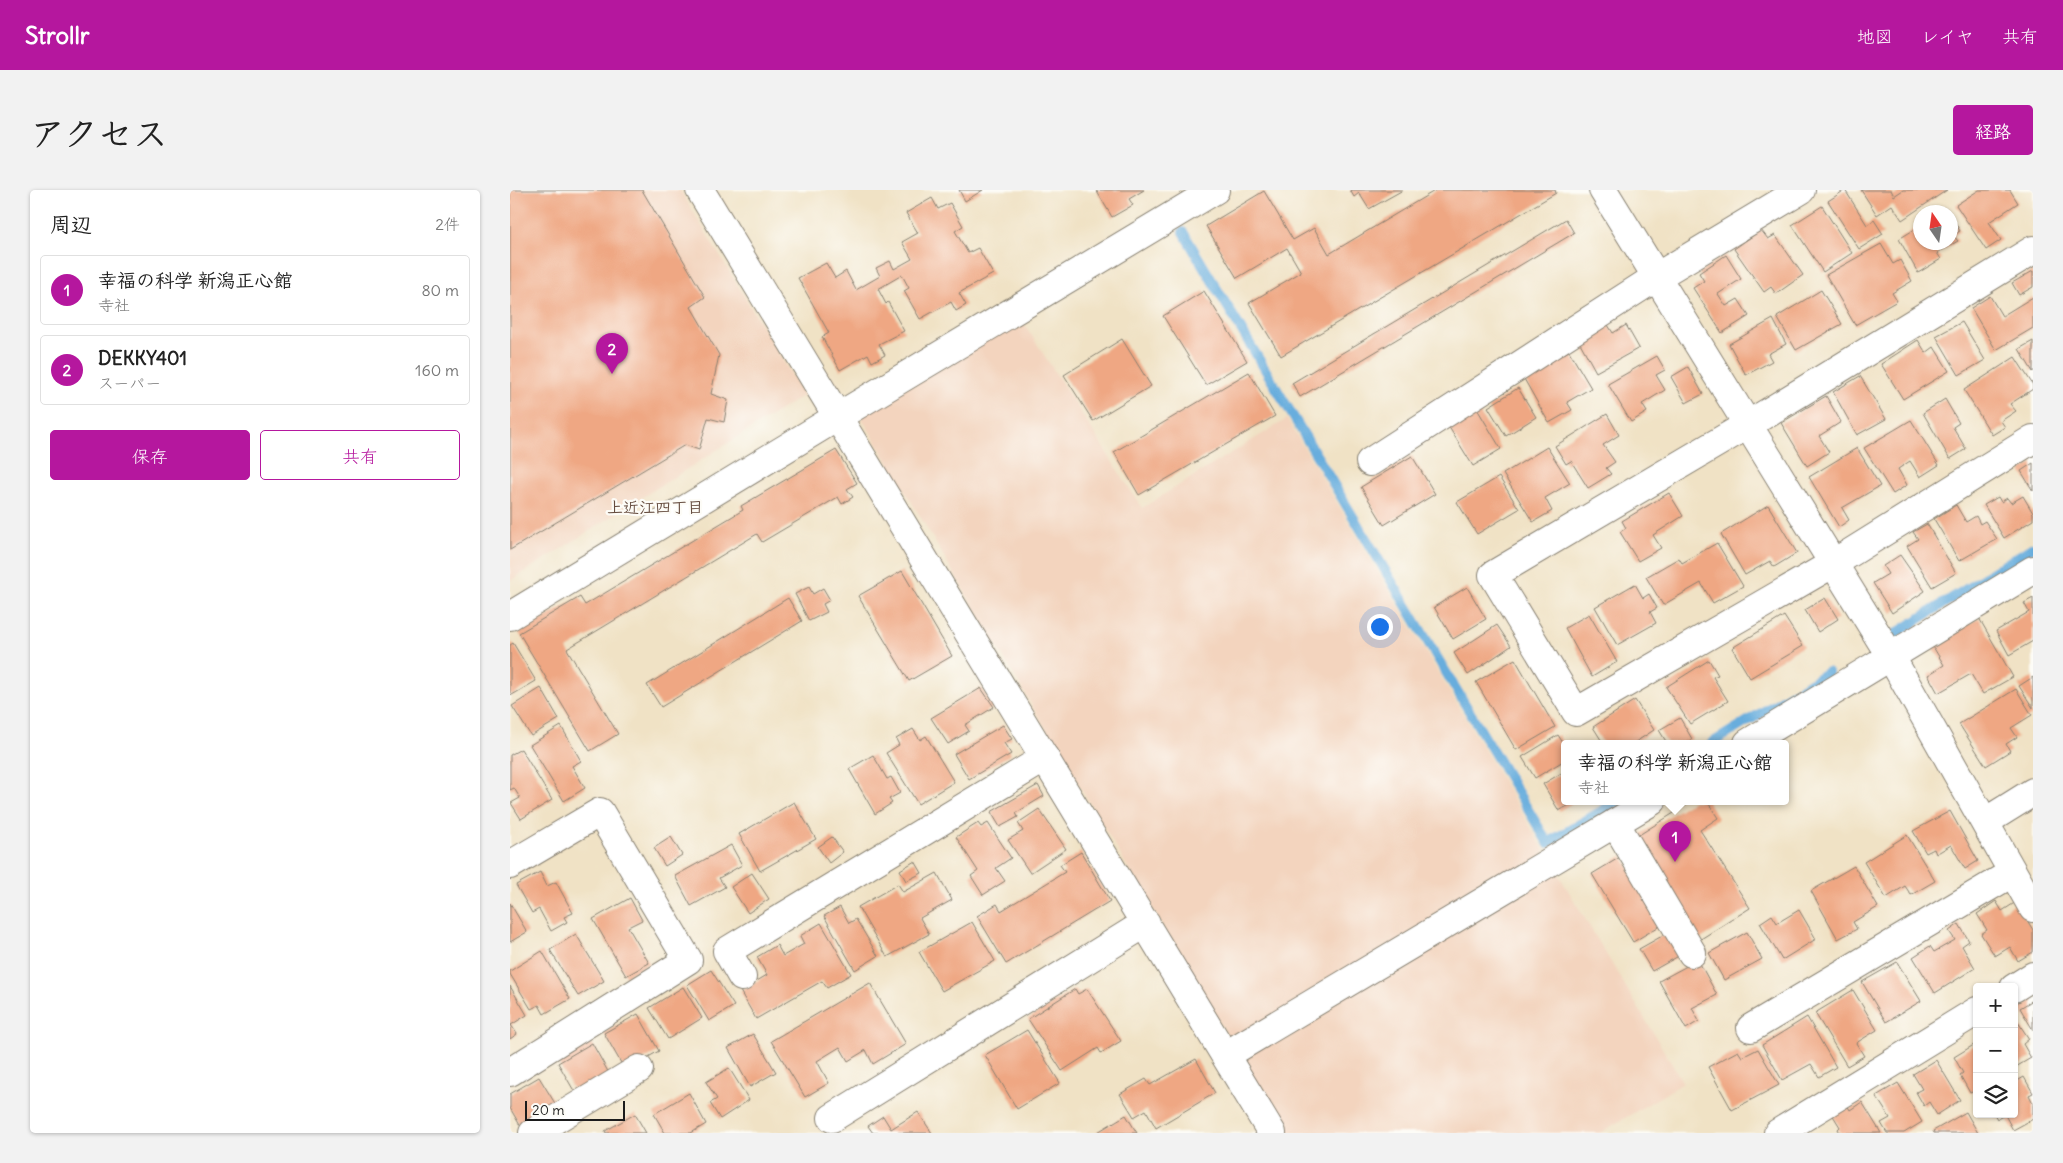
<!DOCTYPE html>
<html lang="ja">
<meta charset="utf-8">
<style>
body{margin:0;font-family:Delius,"Klee One",sans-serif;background:#f2f2f2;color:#222}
.controls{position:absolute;right:15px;bottom:15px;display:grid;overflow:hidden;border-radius:5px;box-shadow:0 1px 4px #0004}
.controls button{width:45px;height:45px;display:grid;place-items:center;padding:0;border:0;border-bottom:1px solid #e0e0e0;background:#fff;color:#222;font:25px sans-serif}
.compass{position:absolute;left:1403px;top:15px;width:45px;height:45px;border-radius:50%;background:#fff;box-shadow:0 1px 4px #0004;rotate:347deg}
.scale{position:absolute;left:15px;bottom:12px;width:100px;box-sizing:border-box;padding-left:5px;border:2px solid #1c1c1c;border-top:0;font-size:14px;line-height:18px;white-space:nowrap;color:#1c1c1c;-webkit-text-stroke:4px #fdfcf7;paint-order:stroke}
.you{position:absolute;left:869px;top:436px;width:18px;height:18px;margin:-12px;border:4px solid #fff;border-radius:50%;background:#1a73e8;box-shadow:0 0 0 8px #1a73e833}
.badge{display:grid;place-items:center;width:32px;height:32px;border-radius:50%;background:#b5179e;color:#fff;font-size:16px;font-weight:700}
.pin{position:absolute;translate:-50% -41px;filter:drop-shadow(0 1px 2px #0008)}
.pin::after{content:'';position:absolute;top:26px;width:18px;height:15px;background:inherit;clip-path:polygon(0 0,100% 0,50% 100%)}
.popup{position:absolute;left:1051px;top:550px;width:228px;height:65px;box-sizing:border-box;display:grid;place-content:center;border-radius:5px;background:#fff;filter:drop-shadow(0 1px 4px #0005);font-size:16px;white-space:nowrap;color:#767676}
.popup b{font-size:19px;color:#222}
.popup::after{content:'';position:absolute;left:50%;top:100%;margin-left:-10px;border:10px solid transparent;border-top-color:#fff}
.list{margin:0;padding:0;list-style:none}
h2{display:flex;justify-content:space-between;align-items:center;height:65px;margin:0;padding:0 20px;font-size:21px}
h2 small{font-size:16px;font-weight:400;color:#767676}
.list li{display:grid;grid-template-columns:32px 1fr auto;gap:15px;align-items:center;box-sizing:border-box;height:70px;margin:0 10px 10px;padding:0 10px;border:1px solid #e0e0e0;border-radius:5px}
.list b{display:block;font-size:19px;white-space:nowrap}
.list p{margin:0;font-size:16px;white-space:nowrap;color:#767676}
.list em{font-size:16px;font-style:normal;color:#767676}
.actions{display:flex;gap:10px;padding:15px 20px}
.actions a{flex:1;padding:11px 0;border:1px solid #b5179e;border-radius:5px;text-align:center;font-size:18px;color:#b5179e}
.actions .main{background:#b5179e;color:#fff}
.icon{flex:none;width:28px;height:28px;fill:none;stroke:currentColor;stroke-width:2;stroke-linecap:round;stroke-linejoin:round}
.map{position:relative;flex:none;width:1523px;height:943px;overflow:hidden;border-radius:5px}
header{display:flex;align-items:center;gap:30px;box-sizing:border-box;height:70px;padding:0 25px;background:#b5179e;color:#fff}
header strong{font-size:24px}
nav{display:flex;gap:28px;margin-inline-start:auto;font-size:18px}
.intro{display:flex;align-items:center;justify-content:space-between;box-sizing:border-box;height:120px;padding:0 30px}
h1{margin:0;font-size:35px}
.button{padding:12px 22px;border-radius:5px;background:#b5179e;color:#fff;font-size:18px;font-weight:700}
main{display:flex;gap:30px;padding:0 30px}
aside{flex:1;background:#fff;border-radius:5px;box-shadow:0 1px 4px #0004}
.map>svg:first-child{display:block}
.built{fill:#f3d4be}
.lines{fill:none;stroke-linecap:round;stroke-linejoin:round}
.stream{stroke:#67addd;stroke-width:10}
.building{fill:#efa783}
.minor-casing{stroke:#867f70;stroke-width:30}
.minor{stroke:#fff;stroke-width:28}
.labels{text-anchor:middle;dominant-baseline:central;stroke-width:4.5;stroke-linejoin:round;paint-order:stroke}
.neighbourhood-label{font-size:16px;font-weight:bold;fill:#664d40;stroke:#fdfcf7}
</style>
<header>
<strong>Strollr</strong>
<nav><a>地図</a><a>レイヤ</a><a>共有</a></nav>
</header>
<div class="intro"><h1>アクセス</h1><a class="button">経路</a></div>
<main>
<aside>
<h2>周辺<small>2件</small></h2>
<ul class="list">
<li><span class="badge">1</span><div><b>幸福の科学 新潟正心館</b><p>寺社</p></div><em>80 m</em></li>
<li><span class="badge">2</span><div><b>DEKKY401</b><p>スーパー</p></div><em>160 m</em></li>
</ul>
<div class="actions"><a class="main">保存</a><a>共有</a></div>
</aside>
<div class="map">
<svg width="1523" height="943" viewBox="0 0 1523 943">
<rect width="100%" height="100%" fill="#fdfcf7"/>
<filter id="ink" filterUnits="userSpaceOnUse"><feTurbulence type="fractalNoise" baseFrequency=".02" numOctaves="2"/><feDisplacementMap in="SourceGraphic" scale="10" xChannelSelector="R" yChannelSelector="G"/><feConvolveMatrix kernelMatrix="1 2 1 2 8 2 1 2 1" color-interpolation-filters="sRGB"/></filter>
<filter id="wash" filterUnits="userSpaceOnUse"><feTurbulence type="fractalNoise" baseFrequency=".0096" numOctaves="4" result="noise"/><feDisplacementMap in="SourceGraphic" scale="20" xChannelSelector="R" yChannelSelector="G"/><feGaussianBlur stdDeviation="1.12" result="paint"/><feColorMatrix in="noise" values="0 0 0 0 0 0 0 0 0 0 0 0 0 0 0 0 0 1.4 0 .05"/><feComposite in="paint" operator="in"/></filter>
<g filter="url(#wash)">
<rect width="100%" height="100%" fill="#f0e2c5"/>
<g class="built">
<path d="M0 0H170L294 205 0 391Z"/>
<path d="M511 129 632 318 777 229 1173 893 1090 943H775L350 225Z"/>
</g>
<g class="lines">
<g class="stream">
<path d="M673 42 1038 653 1108 611"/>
<path d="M1382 446 1523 357"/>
<path d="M1202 553 1318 482"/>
</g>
</g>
<g id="blocks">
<g class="building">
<path d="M0 0H132L195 107 181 117 209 165 201 204 218 210 214 232 198 228 189 260 175 255 0 360Z"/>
<path d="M449 0H473L455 11Z"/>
<path d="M586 0H634L619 9 623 15 602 27Z"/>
<path d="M840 0H893L859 19 849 3 844 7Z"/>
<path d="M926 0H1045L1046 3 771 166 739 113 791 82 777 58 727 88 696 36 754 1 783 50 804 38 819 64Z"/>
<path d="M1335 0 1357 35 1364 30 1373 44 1349 59 1318 11Z"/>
<path d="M1351 0H1381L1384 6 1393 0H1437L1392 30 1382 15 1367 25Z"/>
<path d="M1469 0H1500L1508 13 1479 32 1491 50 1476 60 1446 15Z"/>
<path d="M422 8 428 19 440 13 453 36 445 41 458 63 468 58 483 84 449 103 456 115 446 121 441 112 410 129 394 101 399 98 392 85 368 99 376 114 378 112 394 141 369 154 375 165 362 172 358 164 330 180 312 147 319 143 288 88 316 73 325 88 336 81 346 100 370 86 366 78 380 71 384 79 402 69 392 52 408 43 396 23Z"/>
<path d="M1312 16 1342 63 1313 82 1282 35Z"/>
<path d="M1440 24 1450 41 1443 45 1448 51 1427 63 1431 69 1408 83 1389 49 1410 36V52H1440Z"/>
<path d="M1056 29 1064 43 790 207 782 193Z"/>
<path d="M1251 40 1258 49 1265 45 1293 85 1266 104 1261 97 1254 102 1224 59Z"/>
<path d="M1371 54 1383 74 1390 70 1402 91 1382 103 1387 111 1345 135 1316 85Z"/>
<path d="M1216 65 1231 89 1208 104 1216 116 1228 109 1239 126 1212 143 1183 98 1194 91 1189 83Z"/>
<path d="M1523 81V97L1509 105 1502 93Z"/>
<path d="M1311 100 1332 134 1286 160 1267 127Z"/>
<path d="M694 101 737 171 696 195 653 126Z"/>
<path d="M1480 106 1492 126 1523 107V138L1486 160 1461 118Z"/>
<path d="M1263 129 1276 154 1258 164 1262 171 1236 185 1219 154Z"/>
<path d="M1452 132 1475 170 1449 185 1426 146Z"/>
<path d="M1098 135 1103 143 1116 135 1129 158 1086 182 1069 151Z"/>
<path d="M612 149 641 196 583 231 554 185Z"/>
<path d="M1408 150 1416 163 1424 157 1439 181 1393 209 1371 174Z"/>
<path d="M1523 151V182L1509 159Z"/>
<path d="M1059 161 1081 198 1057 212 1062 220 1039 233 1013 187Z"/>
<path d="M1147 166 1155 180 1146 185 1155 200 1132 214 1137 222 1121 232 1098 194Z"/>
<path d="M1505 167 1523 195V199L1500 214 1506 221 1491 231 1495 237 1482 245 1454 200Z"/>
<path d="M1178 177 1193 204 1176 213 1161 187Z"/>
<path d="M739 182 765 226 629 305 604 262Z"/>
<path d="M1350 186 1376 229 1347 245 1323 202Z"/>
<path d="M1008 198 1026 227 996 246 978 217Z"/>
<path d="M1316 206 1331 232 1309 246 1319 262 1297 276 1271 233Z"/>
<path d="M1435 209 1449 233 1443 237 1456 259 1440 269 1413 223Z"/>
<path d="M966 217 991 259 963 276 937 234Z"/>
<path d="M1097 224 1109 245 1093 255 1105 272 1096 278 1101 284 1078 298 1061 271 1056 274 1045 256Z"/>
<path d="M1401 230 1429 275 1410 287 1400 271 1388 279 1397 295 1383 304 1354 258Z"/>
<path d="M1037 257 1060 293 1035 308 1042 321 1023 332 993 284Z"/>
<path d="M1347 258 1370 296 1332 318 1339 330 1329 337 1299 287Z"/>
<path d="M326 260 347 293 337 299 343 307 332 314 328 307 252 352 247 344 57 459 108 544 80 561 9 443 70 407 75 415 233 320 231 316Z"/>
<path d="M902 266 925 304 874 335 851 297Z"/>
<path d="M1523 273V301L1511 281Z"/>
<path d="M989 287 1009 319 967 344 947 312Z"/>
<path d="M1159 303 1173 326 1143 345 1151 358 1128 371 1110 342 1116 338 1112 331Z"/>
<path d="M1513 306 1523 323V330L1494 348 1474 315 1488 307 1491 312 1497 308 1501 313Z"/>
<path d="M1258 315 1287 363 1264 377 1260 371 1235 385 1211 344Z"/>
<path d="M1446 315 1456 332 1466 326 1470 334 1475 331 1487 349 1449 371 1424 329Z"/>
<path d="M1417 334 1446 383 1422 397 1397 356 1408 349 1403 342Z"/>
<path d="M1207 353 1233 396 1203 413 1191 393 1153 415 1136 387 1169 368 1172 373Z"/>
<path d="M1390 365 1415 401 1382 423 1363 393 1378 384 1373 376Z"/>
<path d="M392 381 442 466 399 491 348 406Z"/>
<path d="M1125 394 1133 408 1139 404 1147 418 1140 422 1146 433 1107 455 1085 417Z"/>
<path d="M299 397 303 404 313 398 320 410 313 414 317 422 299 431 285 404Z"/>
<path d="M957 397 976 429 943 449 924 417Z"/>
<path d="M278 408 292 431 151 517 137 495Z"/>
<path d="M1315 408 1328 429 1308 442 1295 420Z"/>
<path d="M1523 408V451L1499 465 1486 441 1519 422 1514 413Z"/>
<path d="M1079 424 1107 472 1082 487 1055 438Z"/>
<path d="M1274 426 1293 456 1240 488 1222 458Z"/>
<path d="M1469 428 1503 487 1473 504 1461 484 1428 503 1418 485 1434 475 1422 455Z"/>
<path d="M987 435 1001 456 958 485 944 463Z"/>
<path d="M3 453 26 491 2 505 0 503V455Z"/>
<path d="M1005 469 1045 537 1006 560 966 492Z"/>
<path d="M1199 470 1208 485 1203 487 1218 511 1180 534 1156 497Z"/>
<path d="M1523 487V518L1509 496Z"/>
<path d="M31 498 49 529 21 546 2 516Z"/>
<path d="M471 498 484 517 455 535 459 541 438 554 421 528Z"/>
<path d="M1506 499 1522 525 1501 538 1507 547 1496 554 1500 561 1476 576 1449 534Z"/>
<path d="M1125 510 1144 540 1124 553H1093L1083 537Z"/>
<path d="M1170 528 1182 549 1175 553H1157L1149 540Z"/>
<path d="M493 535 502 549 494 553 501 564 459 589 444 564Z"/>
<path d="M51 536 71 571 62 576 75 598 54 611 20 555Z"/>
<path d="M403 539 410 550 416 546 444 592 408 614 376 563 389 555 386 549Z"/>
<path d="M1048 545 1055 556V570L1025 588 1012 567Z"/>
<path d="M11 559 42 610 11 629 1 613 10 608 4 598 0 600V565Z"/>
<path d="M363 565 377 589 381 587 390 603 379 609 382 613 365 624 339 579Z"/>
<path d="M1055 581V611H1066L1049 621 1033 594Z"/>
<path d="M528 595 534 606 506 623 508 627 490 637 481 622Z"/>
<path d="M1183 611H1197L1208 628 1190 640 1240 718 1186 752 1121 650Z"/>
<path d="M284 612 306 649 250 681 229 644Z"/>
<path d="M529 619 556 659 520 683 498 650 513 641 508 633Z"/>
<path d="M1440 621 1468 671 1455 679 1441 655 1426 664 1424 659 1416 663 1403 641Z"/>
<path d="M468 633 471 637 478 633 501 668 486 678 495 691 473 705 461 686 468 681 446 647Z"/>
<path d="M1397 645 1425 691 1401 705 1395 696 1376 708 1354 672Z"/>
<path d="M161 647 172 665 155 676 144 658Z"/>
<path d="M322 647 333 662 319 673 308 657Z"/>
<path d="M221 655 232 675 209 688 215 697 181 716 165 686Z"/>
<path d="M571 662 600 711 496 774 467 726 487 714 491 721 555 682 550 675Z"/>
<path d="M1112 666 1153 734 1123 752 1082 684Z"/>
<path d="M405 671 412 683 396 691 390 680Z"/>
<path d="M1344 676 1368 717 1343 732 1347 739 1328 749 1301 701Z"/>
<path d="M30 682 37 696 46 692 63 723 54 727 57 732 41 741 29 719 22 723 6 695Z"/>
<path d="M242 683 259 709 238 723 221 697Z"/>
<path d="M427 683 442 710 410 728 419 744 377 767 348 717 388 694 393 702Z"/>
<path d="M120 708 132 730 118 737 139 773 116 786 83 729Z"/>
<path d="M1486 711 1492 721 1506 712 1523 740V762L1508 771 1500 757 1485 766 1471 744 1477 740 1467 724Z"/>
<path d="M0 713 17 742 0 752Z"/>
<path d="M330 717 339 733 346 729 368 766 345 780 314 726Z"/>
<path d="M1289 720 1306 749 1272 770 1250 733 1262 725 1267 733Z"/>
<path d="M462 732 485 771 432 801 409 762Z"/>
<path d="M311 733 341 784 317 798 312 791 246 829 230 801 257 785 247 767 267 755 273 766 294 754 290 746Z"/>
<path d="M1449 734 1459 751 1452 756 1465 778 1425 803 1403 767 1420 756 1424 762 1445 750 1439 741Z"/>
<path d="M1161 741 1174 763 1142 781 1129 759Z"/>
<path d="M1237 742 1252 769 1214 790 1199 763Z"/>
<path d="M66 744 94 791 68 806 40 760Z"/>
<path d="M32 761 60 809 34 824 29 815 21 819 0 784V781Z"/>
<path d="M1188 770 1207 805 1182 818 1189 831 1176 839 1149 791Z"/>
<path d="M1387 772 1411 811 1376 832 1352 792Z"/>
<path d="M201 780 224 816 199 831 177 795Z"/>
<path d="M360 793 396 854 363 874 356 860 338 871 330 857 307 871 319 893 295 907 261 851Z"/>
<path d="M0 796 17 825 1 835 7 844 0 849Z"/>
<path d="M173 797 192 828 158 849 139 818Z"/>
<path d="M565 799 568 804 577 799 611 851 591 863 588 858 552 881 518 829Z"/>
<path d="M1343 800 1367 840 1346 853 1354 866 1337 876 1305 823Z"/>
<path d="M1523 810V840L1510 818Z"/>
<path d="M128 824 149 861 115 880 94 843Z"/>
<path d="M1504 826 1519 849 1513 854 1521 868 1504 878Z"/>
<path d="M1297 827 1326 877 1309 887 1301 874 1272 890 1252 855Z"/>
<path d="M517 840 550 893 507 919 475 865Z"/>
<path d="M243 844 266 882 240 897 218 858Z"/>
<path d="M82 853 101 887 67 906 48 873Z"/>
<path d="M1467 853V900L1460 903 1450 885 1453 883 1444 867Z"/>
<path d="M1248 859 1269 895 1222 920 1198 877 1228 861 1232 867Z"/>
<path d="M686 869 705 903 646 938 636 920 624 927 610 904 636 889 640 895Z"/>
<path d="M1426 870 1450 910 1427 925 1419 912 1414 916 1406 902 1412 899 1403 884Z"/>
<path d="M219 878 239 910 210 929 200 913 207 909 196 892Z"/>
<path d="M29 887 46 915 11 937 0 918V904Z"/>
<path d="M1514 887 1523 903 1519 905 1523 913V929L1503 940 1495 925 1487 929 1484 924H1504V893Z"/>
<path d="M1388 893 1412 932 1394 943H1377L1371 933 1380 928 1366 906Z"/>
<path d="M179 903 196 934 181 943H155L144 924Z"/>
<path d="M1352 912 1371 943H1330L1328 939 1330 937 1322 924 1337 915 1340 920Z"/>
<path d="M408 922 422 943H363L358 936 373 926 381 939Z"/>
<path d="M1456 922 1468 943H1424L1423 941Z"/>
<path d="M125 924 136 943H96L95 941Z"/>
<path d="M616 925 627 943H586Z"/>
</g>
</g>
</g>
<g filter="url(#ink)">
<use href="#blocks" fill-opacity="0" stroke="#867f70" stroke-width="1"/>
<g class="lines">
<g class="minor-casing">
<g id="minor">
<path d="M190 0 762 943"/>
<path d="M1093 0 1381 467 1523 718"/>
<path d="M1523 60 1239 234 983 385 1066 522 1324 373 1523 249"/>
<path d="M860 272 1148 86 1291 0"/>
<path d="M0 426 329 226 705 0"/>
<path d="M1238 553 1523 380"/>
<path d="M1475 632 1523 602"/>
<path d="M1105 633 1182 763"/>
<path d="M0 675 90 622 178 770 0 882"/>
<path d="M232 787 217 761 535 568"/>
<path d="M1504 798 1523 786"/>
<path d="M1241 838 1502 683"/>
<path d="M716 865 1142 611"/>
<path d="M322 928 636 733"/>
<path d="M23 943 129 879"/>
<path d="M1268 943 1467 821"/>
</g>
</g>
<use href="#minor" class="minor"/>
</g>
</g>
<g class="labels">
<g class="neighbourhood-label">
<text x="145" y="317">上近江四丁目</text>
</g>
</g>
</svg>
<div class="controls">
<button>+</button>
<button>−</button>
<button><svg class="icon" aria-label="layers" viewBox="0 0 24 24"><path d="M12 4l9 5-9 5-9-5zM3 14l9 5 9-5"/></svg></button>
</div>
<svg class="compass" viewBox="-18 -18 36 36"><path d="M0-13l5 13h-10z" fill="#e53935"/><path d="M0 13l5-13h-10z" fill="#767676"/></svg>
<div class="scale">20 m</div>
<div class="you"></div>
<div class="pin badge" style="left:1165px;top:672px">1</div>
<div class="popup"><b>幸福の科学 新潟正心館</b>寺社</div>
<div class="pin badge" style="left:102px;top:184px">2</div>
</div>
</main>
